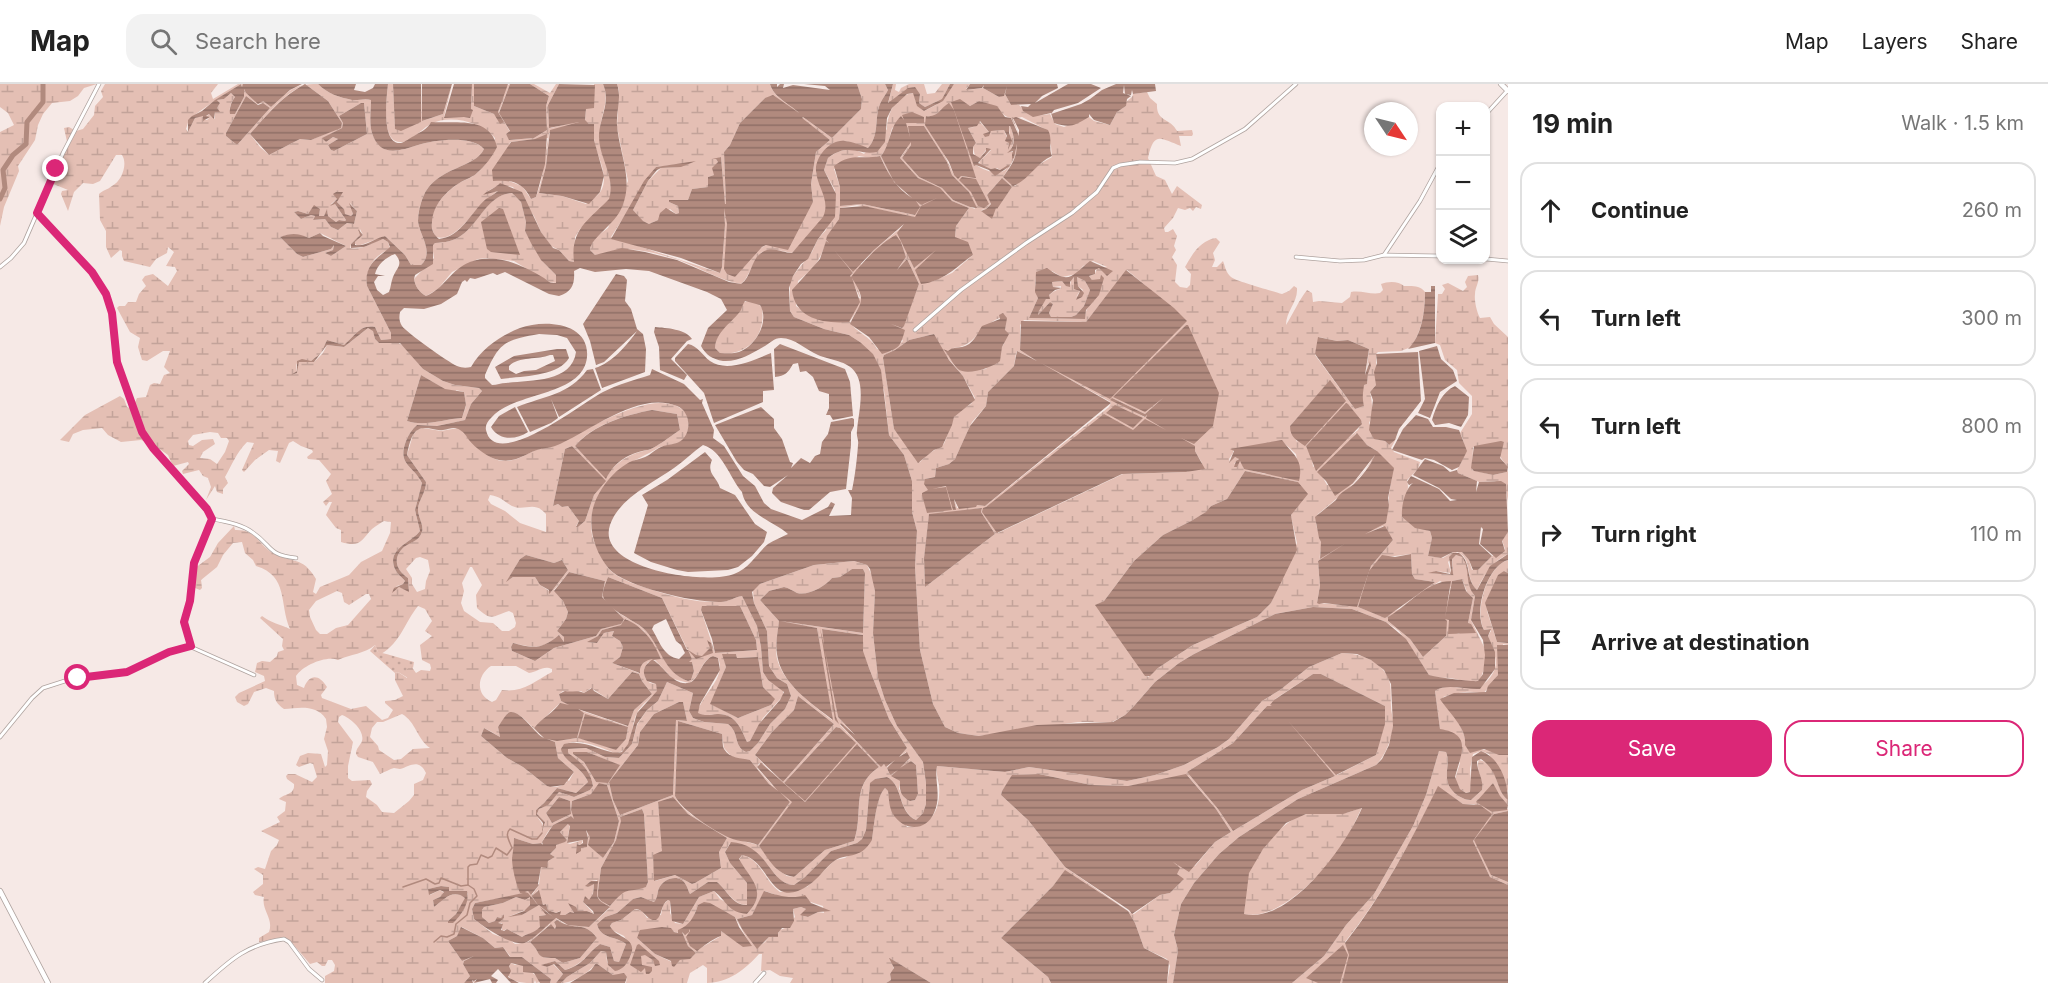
<!DOCTYPE html>
<meta charset="utf-8">
<style>
body{margin:0;font-family:Inter,sans-serif;background:#f2f2f2;color:#222}
.controls{position:absolute;right:18px;top:18px;display:grid;overflow:hidden;border-radius:12px;box-shadow:0 2px 4px #0004}
.controls button{width:54px;height:54px;display:grid;place-items:center;padding:0;border:0;border-bottom:2px solid #e0e0e0;background:#fff;color:#222;font:30px sans-serif}
.compass{position:absolute;left:1364px;top:18px;width:54px;height:54px;border-radius:50%;background:#fff;box-shadow:0 2px 4px #0004;rotate:125deg}
.stop{position:absolute;width:18px;height:18px;margin:-14px;border:4px solid #db2777;border-radius:50%;background:#fff}
.stop.end{background:#db2777;border-color:#fff;box-shadow:0 2px 6px #0008}
.list{margin:0;padding:0;list-style:none}
h2{display:flex;justify-content:space-between;align-items:center;height:78px;margin:0;padding:0 24px;font-size:26px}
h2 small{font-size:20px;font-weight:400;color:#767676}
.list li{display:grid;grid-template-columns:39px 1fr auto;gap:18px;align-items:center;box-sizing:border-box;height:96px;margin:0 12px 12px;padding:0 12px;border:2px solid #e0e0e0;border-radius:18px}
.list b{display:block;font-size:22px;white-space:nowrap}
.list em{font-size:20px;font-style:normal;color:#767676}
.actions{display:flex;gap:12px;padding:18px 24px}
.actions a{flex:1;padding:14px 0;border:2px solid #db2777;border-radius:18px;text-align:center;font-size:21px;color:#db2777}
.actions .main{background:#db2777;color:#fff}
.icon{flex:none;width:33px;height:33px;fill:none;stroke:currentColor;stroke-width:2;stroke-linecap:round;stroke-linejoin:round}
.map{position:relative;flex:none;width:1508px;height:899px;overflow:hidden}
header{display:flex;align-items:center;gap:36px;box-sizing:border-box;height:84px;padding:0 30px;background:#fff;border-bottom:2px solid #e0e0e0}
header strong{font-size:28px}
nav{display:flex;gap:33px;margin-inline-start:auto;font-size:21px}
.search{width:420px;height:54px;background:#f2f2f2;display:flex;align-items:center;gap:15px;box-sizing:border-box;padding:0 21px;border-radius:18px;color:#767676;font-size:22px}
main{display:flex}
aside{flex:1;background:#fff}
.map>svg:first-child{display:block}
.grass{fill:url(#grass-dots)}
.wetland{fill:url(#wetland-marsh);fill-rule:evenodd}
.water{fill:url(#water-rules);fill-rule:evenodd}
.lines{fill:none;stroke-linecap:round;stroke-linejoin:round}
.stream{stroke:#b18a7e;stroke-width:1.5}
.river{stroke:#b18a7e;stroke-width:5}
.street-casing{stroke:#afa39f;stroke-width:4.5}
.secondary-casing{stroke:#afa39f;stroke-width:6}
.street{stroke:#fff;stroke-width:3}
.secondary{stroke:#fff;stroke-width:4.5}
.route{stroke:#db2777;stroke-width:8}
</style>
<header>
<strong>Map</strong>
<div class="search"><svg class="icon" aria-label="search" viewBox="0 0 24 24"><circle cx="10" cy="10" r="6"/><path d="M15 15l6 6"/></svg>Search here</div>
<nav><a>Map</a><a>Layers</a><a>Share</a></nav>
</header>
<main>
<div class="map">
<svg width="1508" height="899" viewBox="0 0 1508 899">
<defs>
<pattern id="grass-dots" width="8" height="8" patternUnits="userSpaceOnUse" patternTransform="scale(1.5)"><rect width="8" height="8" fill="#e4bfb4"/><path d="M2 2h.1M6 6h.1" fill="none" stroke="#c3a39a" stroke-width="1.8" stroke-linecap="round"/></pattern>
<pattern id="wetland-marsh" width="20" height="14" patternUnits="userSpaceOnUse" patternTransform="scale(1.5)"><rect width="20" height="14" fill="#e4bfb4"/><path d="M1 5h8M5 5V1M11 12h8M15 12V8" fill="none" stroke="#c3a39a"/></pattern>
<pattern id="water-rules" width="6" height="5" patternUnits="userSpaceOnUse" patternTransform="scale(1.5)"><rect width="6" height="5" fill="#b18a7e"/><path d="M0 2.5h6" fill="none" stroke="#8f6f66"/></pattern>
</defs>
<rect width="100%" height="100%" fill="#f6e9e6"/>
<path class="grass" d="M375 561 378 568C391 571 401 574 414 578L413 584 411 583 408 594 398 588 395 589 370 567Z"/>
<g class="wetland">
<path d="M0 0H97L84 4 78 12 70 17 52 19 43 30 38 41 35 56 18 82 19 87 4 123 0 142V48L14 41 8 29 0 23Z"/>
<path d="M105 0H218L211 9 213 15 238 0H243V3L241 0C234 4 191 32 189 36 188 38 187 42 186 45L188 48 195 34 203 31V36H207L210 33H206L209 30 215 35V28H219L217 24 220 19 217 16 224 15 231 9 235 13C231 18 228 25 231 30H235L244 13V4L246 9 258 19 263 17 271 23C289 7 293 0 318 0 328 10 339 13 352 16 359 17 364 14 371 16 371 26 369 39 372 49 381 74 399 67 418 61 435 56 470 51 484 65 475 85 436 82 423 113 420 121 418 128 418 137 419 151 435 168 421 181H411L405 171 385 152 358 162 354 159 363 151 360 145V151L351 160 350 164C363 167 371 158 383 155L388 158 390 165C374 171 365 185 367 202L391 249V255L381 256 375 243C360 240 354 253 344 261L327 256 321 269 311 277C302 277 294 274 297 287L293 290 297 289 299 278H314L323 269 327 261 344 263 368 244 373 246 375 255 379 259 397 258 405 263 423 285 443 297 455 301 479 304 482 307 471 320 465 336 437 342 417 341C412 345 409 350 406 357 397 381 413 381 422 399L415 426 420 447C411 459 386 465 395 485 397 490 402 493 405 497L403 500 397 502 393 507 399 503 409 507 408 494C396 486 392 474 404 463 410 458 419 457 422 448 424 440 418 434 418 425 418 417 426 409 426 398L407 371 413 351 418 345 423 344 441 347 458 344C473 353 482 374 502 377 516 378 524 371 536 366 543 363 551 363 558 360 586 347 659 298 686 329 689 337 690 347 684 355 678 362 666 360 658 364 647 371 633 376 622 384 600 399 583 433 595 460 599 468 603 477 608 484 617 495 640 502 653 506 674 513 698 519 720 518 728 518 735 513 742 512L757 542 761 563 763 588 768 596 783 606V612L763 634 750 657 747 658C741 644 735 629 717 630 710 631 704 632 697 630 701 610 727 595 718 574L713 572C700 577 701 593 689 599L673 595 655 576 648 578 644 585 645 594 650 599 656 600 658 607C651 614 641 621 637 629 630 641 634 669 615 669 601 664 575 651 562 663 560 675 582 683 588 698L576 709 557 704 544 719 536 726C535 735 544 737 543 746L545 738 537 730 539 725 547 721 559 708 574 713 590 706 593 702C591 687 579 677 568 669V665L586 664 605 673 619 674 632 660 637 641 647 626 658 617 667 598 693 609 689 627 693 634 704 638 728 640C740 649 733 662 746 668L750 667 758 659 770 640 785 625 791 612 787 600 777 594 769 582 767 547 754 519 753 506 760 500 814 481 854 477 867 481 873 494 875 507 873 549 878 594 885 616 897 642 923 678 926 699V720L923 729 916 736C897 726 904 702 887 693L875 695 870 700 866 746 862 755 857 759 831 767 805 793 794 801C769 800 768 760 730 759L725 768 730 779 747 799V821C733 821 727 806 717 798H708L690 810C688 807 688 804 686 801 680 789 664 794 659 804 657 809 658 813 654 818L641 813 633 815 617 829 605 833 597 840C600 855 616 852 626 860L619 878 614 877 610 863 600 860C586 870 584 880 565 886L555 877 542 881 547 883 553 880 563 890 556 899H550L551 895 522 873H511C503 880 492 885 487 893L477 895 474 899 470 892 464 899H325V892L334 887 335 881 332 876H328L325 882H322L317 878 310 880 292 859 286 855 259 858V854L269 848C274 834 261 826 264 813L255 811 253 808 263 800V791L254 785 258 783 265 785 271 767 277 761 279 756 261 747 280 738 277 733 285 727 286 718 279 715C285 709 295 711 294 700L287 695 286 692 288 690H295L312 698 317 693 313 680 310 679 299 683 296 681 300 672 308 669 321 670 325 683 327 681 328 667 324 655 327 643 326 635C316 620 299 624 284 625 277 620 274 616 274 607L266 604 254 608 248 620 244 622 237 618 235 613 239 609 265 597 264 592 255 588 257 579 262 577 270 578 277 572 278 568 284 566 282 562 283 555 260 534 262 532C271 539 279 540 290 545 279 520 289 492 256 482L253 476 245 469 242 458 233 459 223 471 217 483 201 496 202 504 200 506 195 504V484L210 473 218 459 234 442 235 446C257 445 258 461 273 469 292 480 302 471 316 495L313 508 316 510 320 503 349 491 361 478 382 467 390 449 391 438 384 437C380 439 376 442 372 445 361 456 361 464 341 458V446L336 444 326 431 332 418H329L326 422 323 418 332 410 326 397 331 390 319 376 308 375 307 373 313 368 312 366 301 362 293 357 289 359 280 379 276 377 278 367 269 366 255 376 244 388 242 386 254 359 247 358C236 369 232 381 225 393L228 399 223 405V410L217 408 215 402 206 416 211 403 208 394 203 392 199 386 183 390 182 387 189 380 188 378 173 382 168 371 154 361 141 356 121 358 108 351 102 344 83 346 73 350 69 358 60 356 85 331 120 312 124 315 127 323 132 325 137 314 146 313 150 301 154 299 160 300 164 291 170 289 164 283 170 267H163L147 277 142 276 138 263 140 254 130 248 117 224 119 222H125L128 218H136L139 210 146 202 142 196 145 192 153 190 168 202 177 187 175 183 166 182 174 168 168 163 167 169 156 175 150 183 124 177 122 172V167L120 166 111 174 106 163V147L100 136 99 110C103 106 107 106 112 102 122 97 128 80 122 71H116L100 97 93 100 83 99 74 108 68 127 61 110 62 107 68 106 51 99 68 62 64 44 69 43 76 47 83 45 94 31 95 22 103 13 101 7ZM305 0 328 17 342 39 341 43 311 56 300 55 269 71 260 63 250 50C267 31 281 12 305 0ZM246 12 257 20 263 19 270 24 237 61 226 52V49ZM361 19H364L367 50 334 67 331 66 328 61 338 55 333 53 326 58 323 54 342 44 343 39 339 32ZM336 108H342L337 118 344 125V130L351 132 353 130 350 119 357 127 354 140 347 139 338 146 331 143 325 135 313 136 315 132 311 131 301 135 294 128 298 127 308 130 314 122 320 125 319 132H324L327 126 328 132 336 138 339 136 345 137 346 136 335 120H331L337 115 334 110ZM320 149 346 162 331 172 325 169 333 166 334 160 331 165 303 173 297 170 280 153C292 149 298 150 309 154ZM421 291 441 303 439 310 455 312 456 306 464 308 466 322 462 334C444 335 425 343 407 337ZM652 326 677 330 680 346C672 351 656 364 648 366 630 369 615 378 606 394L575 362C592 341 625 331 652 326ZM210 348 218 349 221 354H227L229 357 225 368 217 380 210 375 200 374 203 368 215 360 213 355 202 356 193 362 189 361 188 357 193 351ZM572 362 605 397 594 411 585 437 578 443 576 442 579 437 568 422 562 423 558 420 553 422 565 365ZM490 411C502 413 503 417 512 422 525 428 534 416 546 430V448L520 439 505 427 491 420 488 416ZM526 471 554 479 562 476 568 486 551 508 540 501 535 493H513L507 497 520 475ZM420 473 428 476 430 487 426 497 425 505 417 508 412 500V494L406 485 416 474ZM470 483H472L482 501 476 511 477 524C492 538 493 532 509 527L513 529 516 539 515 543 509 547H502L493 539 480 538 464 527 461 519 464 507 462 499ZM852 485H863L865 489 863 549 779 537 760 516 769 507 784 503C789 504 793 507 797 509 809 512 825 502 832 494L840 493ZM569 488 605 497 602 513 624 535 620 540 601 545 596 552 554 564 535 577 512 567 511 563 513 559C534 564 542 566 559 551L564 558V553L557 547 566 535 568 528 563 517 554 506ZM608 493 662 514 692 575 682 580 692 578 694 587 691 596 688 597C664 589 661 561 643 544 634 536 606 526 603 512 602 507 606 498 608 493ZM337 507 342 509 344 518 349 521 366 510H369L371 515 348 541 336 544 327 550H320L316 546 310 533 309 526 316 517ZM418 522 425 525 432 537 425 547 432 552 420 561 422 576 430 580 431 584 430 587 421 586 416 589 411 582 407 585V594L398 588 395 589V596L403 612 395 616 385 617V619L393 626 388 634 382 636 366 622 351 625 322 614 321 611 327 603C319 590 309 590 304 604L297 601 296 592C303 581 327 571 338 576 350 570 365 570 375 561L378 568 381 570C401 558 405 538 418 522ZM703 522H740L756 556 757 566 715 569 701 526ZM626 535 644 547 661 575H648L640 582 639 589 612 579 620 573 623 563 620 557 612 552 614 547 604 549 597 559 588 558 598 552 602 546 622 541ZM779 538 817 544 832 636C812 620 777 596 776 567 776 557 778 547 779 538ZM822 545 863 551 862 567 869 584 889 635 907 664 899 673 906 668 910 675 890 691 887 684 896 677 895 676 887 683 884 680 881 682 840 641 841 639 855 652 838 633ZM723 570H736L737 574 758 573 763 603 774 615 771 621 738 634 711 620 726 583ZM491 582H516L529 589C538 588 543 581 552 585V588C535 597 523 609 502 606L496 616 492 618C475 611 477 591 491 582ZM632 588 639 590 642 597 652 610 634 626 627 642 585 628 561 617 559 610 563 607 569 609 581 607 584 609 591 604 608 615ZM798 612 834 640 783 698 766 683 755 671 772 648 794 626ZM679 618H683L687 637 676 636 673 711 620 731 613 716 609 698 638 661 640 648 654 630ZM560 619 584 629 577 654C560 657 547 658 534 644ZM512 628C531 634 532 651 555 658L558 674 574 688 569 697 522 669 500 653 498 643 508 629ZM402 630C416 638 417 655 430 664L413 665 401 675 394 676 379 666 378 662 370 653 372 644 377 638H383ZM342 631C350 634 365 646 362 657 360 662 356 664 356 670L358 673 373 678 380 690C385 688 390 685 394 684 396 684 398 685 400 685 410 682 419 674 426 689L423 696 414 700V711L409 717 394 729 382 728 377 721 366 713 367 707 372 700 370 696 352 697 348 694V682L353 658 338 638 339 633ZM585 631 628 643 626 655 615 665 579 654ZM678 637 722 650 724 664 730 671 720 747C705 740 681 727 675 712ZM836 643 840 644 855 659 805 716 784 699ZM484 644C503 653 518 667 535 679 545 686 558 690 567 698 562 703 553 704 547 702L523 683 507 674 481 652ZM858 661 879 683C850 702 864 729 854 757L825 766 794 793 787 792 777 785 759 762 797 712 805 718ZM573 668H587L619 681 608 698H596L584 678 573 670ZM731 672 736 675 750 676 769 700 790 718 758 761 728 753 720 748ZM911 677 916 681 918 710 915 716 910 717 905 714 899 705 900 697 892 691ZM759 679 796 711 792 717 772 701 757 684ZM599 700 607 701 619 737 614 758 603 774 589 761 590 753 587 742 576 738 571 726 572 717 591 710ZM559 713 570 717 571 730 552 739 546 729ZM672 713 688 730 727 754 719 768 721 784 695 799 692 800 675 791 655 797 653 772 663 767 658 719ZM642 725 644 730 648 798 646 803 627 805 621 809 610 822 601 817 598 813V807L601 784 616 756 622 737 620 733ZM571 732 578 741 587 744 588 754 587 763H581L577 769V760L581 761 583 756 570 760 567 759 570 740H568L560 748 567 756 556 761V764L550 770 555 773 548 777 546 784 542 782V758L547 749 553 741ZM514 754 533 760 541 759 543 760 539 801 532 811 528 807 520 809 519 806 512 774 515 767ZM597 796C598 812 593 815 610 824L589 843 565 840 547 829 533 812 538 806 543 821 546 820 548 826 556 829 560 827 559 831H565L570 828 574 830 570 820 578 827H587L594 830 583 818 585 813 588 816 592 815 594 800H591L588 803 586 802 591 797ZM441 802 449 803 448 807H466L468 810C466 822 461 836 449 839L448 837 456 830 466 814C453 804 443 816 434 823L433 816 440 813 444 809 440 806 430 811 428 805ZM527 809 538 821 522 831 510 832 528 825 531 818 530 813 525 816 516 813 503 819 484 823 482 826V833L489 839 495 837 497 833 501 834 504 830V834L492 840 502 839V847L507 845 522 853 525 851 533 849 541 843 539 832 546 831 543 826 551 833H555V834L528 858 515 860 510 856 493 850 474 835 472 825 475 819ZM557 836C575 848 584 836 597 854L580 874 563 879 555 874C534 874 543 870 530 858L550 840 555 845 556 842 554 838ZM462 843 483 854 495 864 503 863 510 872C503 880 491 884 487 892L474 897 463 880 464 877 474 872 462 877 448 857 457 852Z"/>
<path d="M388 0H393L395 44 421 38V0L422 37 443 30 452 0 444 33 471 25 472 0H474V22L494 30 504 38 498 28 506 2 510 0 499 28 510 48 506 50 510 56 534 54 547 46 546 22 549 12 530 0H534L550 9 556 0H559L548 21 549 42 551 44 579 37 580 38 549 49 546 82 539 109 562 112 586 120C590 117 598 112 601 107 610 91 596 72 594 55 594 50 594 45 594 40H589L585 37 586 24 594 23V0H603C610 17 601 29 600 46 599 70 615 92 610 115L580 145 575 153 574 178 569 177 559 166 551 162 541 148 534 132 513 103C504 101 493 102 486 109L498 107C494 110 490 112 487 115 473 126 456 159 436 153 422 132 442 111 459 99 464 96 471 94 476 90 488 80 493 69 495 54 482 38 450 30 431 40 422 44 411 59 400 58 380 58 387 12 388 0ZM548 54 541 98 536 113 531 115 522 102 503 95 510 58Z"/>
<path d="M617 0H770C773 14 791 20 800 30L765 14 740 39 730 61 724 68 726 120 725 121 721 73 716 75 718 78 714 91 708 93V103L692 105 688 116 669 118 678 122 679 129 676 130 670 125 658 136 649 140 642 137 633 126 648 97 661 84 677 83 689 79 656 83 611 153 720 189 722 183 725 141 724 124H726L727 140 758 166 766 161 813 118 811 100 816 68 830 56 801 35 803 33 832 54 861 25 862 15 857 0H885L888 6C886 10 882 15 880 20 874 34 880 51 868 64L845 57 838 58 816 89C821 100 828 114 826 127 823 140 801 160 792 169L778 166 762 168C751 179 749 194 741 200 719 196 700 184 679 176 663 171 644 166 628 165 616 164 606 170 595 171L590 166 591 161 596 153 608 144 628 97 617 43 619 6Z"/>
<path d="M893 0H896L895 6 899 8 901 4 909 0H924L927 10 935 9 942 0H950L942 15 925 23 919 19 920 10 914 3 888 20Z"/>
<path d="M954 0H970L966 5 967 6 983 4 999 13 1005 10 1011 21H1019C1027 30 1037 33 1050 30L1055 40 1064 43 1089 33 1094 37 1110 41 1117 28 1126 22V18L1132 13 1133 10 1147 8 1150 14 1157 20C1156 38 1171 34 1177 47L1192 46 1193 50 1192 52H1179L1181 62C1161 55 1154 46 1148 74L1156 92 1165 96 1172 110 1177 102 1202 121 1201 125 1196 123 1193 127 1190 124 1185 126 1178 124 1173 134 1164 144 1165 148H1168L1173 145 1177 152 1174 162 1176 166 1172 173 1177 181 1175 198 1180 203 1187 204 1190 201 1191 190 1185 183C1192 170 1201 156 1216 154L1220 158 1213 169 1215 176 1212 183H1217L1223 177C1225 182 1226 189 1231 193 1235 197 1273 207 1282 210L1289 207 1294 202 1297 204C1298 218 1286 227 1286 241 1293 230 1299 216 1307 206L1312 209 1313 218 1319 217 1342 219 1350 213 1351 208C1361 206 1371 211 1380 209L1383 206 1381 200C1388 197 1399 197 1404 202 1412 202 1420 201 1425 208 1425 227 1422 247 1411 263L1401 267 1378 268 1376 270V301L1370 308C1372 318 1374 330 1369 339L1376 355 1385 357 1389 361 1397 353 1391 364 1394 368 1420 378 1418 385 1407 396C1411 410 1401 418 1402 433L1417 443 1430 447 1432 454 1428 472 1443 474 1453 468H1462L1469 476 1472 486H1478L1492 472 1504 468 1505 465 1502 456 1508 448V470C1493 477 1483 492 1477 506 1465 496 1473 473 1457 468L1448 478 1451 489 1436 487 1431 489 1451 491 1453 485 1452 474 1456 471 1462 473C1471 485 1466 501 1475 512L1471 536 1485 565V582L1480 596C1470 601 1460 595 1450 594 1442 593 1436 595 1429 591L1399 547 1386 538 1352 525 1313 523 1275 530 1194 570 1179 579 1155 598 1134 622 1125 631 1112 638H1078L979 652 958 649 945 643 933 620 920 566 915 483 917 447 912 428V397L904 371 889 351 884 306 860 258 849 251 824 245 794 233 790 227V199L793 192 812 168 818 155 826 146 835 106 824 86 828 74C838 66 852 62 864 70L887 45C887 30 896 10 914 9L916 18 924 27 936 21ZM959 16 970 22 979 17C984 19 989 20 994 22 1001 26 1003 33 1011 34L1019 49 1014 74V68H1009C1016 59 1014 51 1010 42L1009 41 1010 55 1008 65 1009 59 1004 46 991 47 985 53 989 48 979 37 974 43 968 44 976 59 973 63 975 72 980 74 986 66H991L980 77 979 81 991 85 997 84 1000 86 1008 83C1001 93 985 87 976 81L952 19ZM942 25 971 91 967 93 954 91 926 32H934ZM1022 33 1045 45 1051 62 1052 73 1033 84 1015 102 1003 93C1016 73 1025 59 1013 35ZM905 38C911 57 913 57 900 74L918 94 934 102 921 121 894 98 881 72 887 63 892 44ZM924 42 947 78 952 91 969 108 975 125 953 116 942 104 919 93 902 74 911 61V50ZM859 72 871 74 880 72 893 98 915 116V131L862 120 840 122V103L834 85ZM1002 94 1012 103 997 124 993 121 992 135 981 126 986 125 991 119 987 111ZM944 109 952 117 969 124 956 142 955 153 973 171 952 189 931 198 955 156 944 158 914 184 902 157 919 129ZM857 121 914 133 874 166 862 181 835 166 826 156 839 135 840 124ZM826 158 853 189 850 192 860 214 810 232 796 222 798 197C814 184 820 177 826 158ZM901 158 906 173 896 188 907 175 919 200 902 244 891 240 903 257 891 267 877 265C871 252 854 248 850 237L862 219 854 190 864 179ZM1093 177 1107 183 1097 184 1095 190 1089 192 1092 196H1098L1101 194C1103 216 1085 217 1085 235L1029 234 1038 214 1035 200 1036 193 1052 187 1062 193 1077 190 1083 182ZM1127 186 1146 202 1042 279H1040L1109 317 1111 319 1109 323 985 422 977 421 957 424 954 415 956 425 947 402 928 405 925 395 935 393 936 384 949 380 955 375 972 338 986 322 988 308 1014 282 1016 269 1017 267 1038 277 1020 266V241L1024 236 1086 238ZM1004 231 1006 234 1004 260 986 285 978 286 948 269 953 264C975 262 975 248 992 238 996 235 999 235 1004 231ZM1186 241H1188L1167 346 1147 334 1148 331 1144 333 1112 314 1145 330 1163 314 1114 313ZM934 250 942 267 963 292 975 314 971 320 959 327 954 333 944 360 927 371 920 378 894 345 883 274 884 271 895 266 909 256ZM1319 253 1337 257 1348 256 1369 265 1366 291 1368 279 1371 282 1368 290 1367 300 1363 301 1361 313 1364 322 1355 325 1315 271ZM1330 297 1297 358 1290 342ZM1362 338 1358 346 1313 383 1312 374 1306 362 1325 342ZM1133 346 1195 367 1202 379 1187 388 1123 390 998 449 986 423ZM1356 349 1367 361 1377 367 1366 385 1353 399 1327 401 1323 394ZM1283 358 1296 370 1297 376 1265 390 1243 384 1244 381 1240 377 1234 380 1239 374 1234 373 1230 378 1229 375 1233 369V366ZM1377 369C1381 373 1388 377 1391 382 1395 390 1387 410 1389 421L1348 457 1320 475C1319 470 1322 465 1321 459 1321 449 1312 441 1318 430 1340 412 1363 394 1377 369ZM1245 387 1298 398 1291 432 1297 459 1271 519 1257 533 1193 561 1158 584 1148 593 1096 521 1104 517 1134 477 1163 451 1191 437 1207 428 1211 422 1227 415ZM982 424 981 428 995 450 925 503 924 474 929 432ZM1383 442 1393 456 1371 482 1357 522 1317 519 1320 502 1318 477 1349 458ZM1411 470 1412 490 1415 495 1435 498 1409 516 1400 525 1381 532 1358 523 1372 484 1386 473ZM1462 495 1467 508 1473 514 1468 539 1459 550 1456 549C1443 525 1450 522 1452 497ZM1440 497 1451 503 1444 533 1446 552 1423 573 1410 555 1388 537V533L1397 528 1410 516Z"/>
<path d="M512 109 521 118 526 138 525 147 543 178 556 191V199L548 198 514 177 486 174 478 175 452 188 438 205 426 212C419 208 415 202 414 195L434 174 432 161 435 159C445 158 453 158 462 151 479 139 487 110 512 109Z"/>
<path d="M1478 191C1480 198 1475 203 1475 210 1474 216 1477 229 1480 234L1490 233 1494 240 1508 253V384L1499 371 1504 358 1473 363 1472 386 1493 391 1507 388 1508 386V418L1506 406 1495 397 1479 398 1458 389 1457 386C1465 375 1467 361 1460 349L1472 330V312L1459 299 1457 286 1445 276 1440 261 1435 259 1438 210H1442L1445 205 1442 201 1448 199 1463 207 1467 203 1465 198 1468 192Z"/>
<path d="M1074 193 1077 205 1080 207 1076 213 1083 206 1078 202 1077 193 1085 197 1090 206 1084 222 1076 231 1071 233H1051L1049 229 1053 220 1050 218 1038 231C1040 221 1050 206 1061 205V202L1053 203 1052 198 1062 197 1070 202 1071 196Z"/>
<path d="M749 217 758 219 762 224C766 251 748 272 720 269L715 264C715 244 738 236 743 218Z"/>
<path d="M1508 476V489L1504 487 1487 527 1497 558 1508 559V561L1503 560 1498 591 1483 610C1472 605 1455 609 1443 613 1449 624 1467 648 1465 659L1473 667C1486 662 1495 671 1508 671V707L1489 670 1481 667 1473 670 1470 685 1471 700 1470 708 1466 709 1460 705 1455 695 1460 679 1440 645 1435 607C1450 595 1472 614 1488 596 1502 580 1494 570 1488 552L1491 547 1490 545 1484 546C1474 528 1487 482 1508 476Z"/>
<path d="M1342 569C1358 570 1373 573 1384 587 1393 597 1390 611 1391 623 1391 629 1394 636 1393 642 1392 655 1385 672 1376 681L1298 715 1239 753 1219 770 1194 799 1181 820 1174 851 1178 866 1173 899H1167L1170 882 1167 875 1144 864 1135 839 1128 827 1065 787 1053 802 1001 854 1048 893 1051 899H931L891 875 894 886 890 890 891 896 886 899H790L793 894 780 892 770 886 761 887 762 870H759C746 885 728 899 707 899V884L703 881 690 889 687 899H626L627 893 613 891 596 879C589 889 573 899 561 899L567 893 590 879 601 867 606 868 607 878 611 884 631 872 632 864 624 852 612 846 610 842 612 839 621 836 635 825 642 827 647 834 661 831 663 821 668 816 670 817V829L675 839 683 840 699 813 714 807 720 815 747 830C768 807 750 795 739 776L742 771C761 775 765 798 780 808L807 803 835 776 845 774 872 756C874 743 876 712 885 704L888 707 890 719 907 743C932 744 941 725 939 701 938 695 936 689 937 682L1005 688 1029 683 1127 697 1155 691 1184 681 1218 663 1229 655 1262 617 1280 606 1309 583ZM1313 590H1321L1385 622 1376 671 1337 691 1284 624 1277 627 1335 692 1302 706 1233 747 1218 725 1187 688 1233 659 1267 622 1274 624 1275 615ZM1039 690 1091 701 1128 702 1188 692 1216 725 1231 748 1215 758 1195 782 1173 778 1176 789 1183 796 1170 809 1160 811 1134 830 1131 829 1065 783 1028 736 1001 711 1002 707 1013 691ZM765 807 782 813H795L823 822 824 829 818 828 808 833 804 832 806 825 801 823 793 825 795 833 785 844 780 846 776 853H769L765 858 758 863 742 845 737 835 752 831ZM698 821 723 827 735 833 751 862 731 854 721 847V852L699 865C687 844 690 842 698 821ZM663 843 677 849 683 844 685 851 682 848 688 862 696 869 692 873 680 876 676 880 655 870 637 854Z"/>
<path d="M1439 667 1446 668C1450 678 1446 684 1447 694 1447 705 1460 716 1471 716L1482 706C1484 695 1475 686 1479 676 1499 680 1494 705 1508 716V721L1499 712 1493 699 1481 720 1492 728 1508 725V727L1494 730 1491 791 1508 798V801L1490 793 1473 757 1491 730 1474 720H1463L1438 703C1411 757 1383 811 1345 858L1350 871 1342 899H1292L1324 872 1346 841 1374 810 1413 742 1426 711Z"/>
<path d="M1362 723C1356 736 1350 749 1343 761 1325 787 1279 838 1244 830 1245 818 1244 800 1249 788 1257 769 1286 732 1307 730 1329 728 1340 734 1362 723Z"/>
<path d="M511 879 515 881 520 880C527 885 536 889 540 898L536 899 535 896 534 899C525 899 512 899 508 891L510 887 509 880Z"/>
</g>
<g class="water">
<path d="M241 0 242 3 243 0H302L290 6 271 23 263 17 258 20 246 9 244 5V13L235 30H230C229 25 231 18 235 13L231 9 224 15 217 16 220 19 217 24 220 28H215L214 35 209 30 206 32 210 33 203 37V32L195 34 188 48V36L192 32 202 27 215 16Z"/>
<path d="M305 0 328 17 342 39 341 44 311 56 300 55 269 71 250 50C267 31 281 13 305 0Z"/>
<path d="M318 0H356L354 6 365 8 373 4 375 0H388C387 11 380 61 401 59 405 58 410 54 414 52 420 48 428 45 431 38 455 40 490 31 497 63 492 73 485 82 477 89 473 93 466 95 461 98 446 107 433 121 432 138 431 145 433 150 439 155 461 153 471 128 486 115 490 112 495 110 498 107L483 111C489 105 495 105 500 99L522 108 541 148 553 164 559 166 569 177 574 178C570 145 589 136 609 115 616 92 598 73 599 51 600 32 611 19 603 0H617C622 15 616 26 617 41 619 69 634 95 622 123 615 141 591 153 590 166L595 171 622 164 645 168 677 176 729 198 741 200C753 192 750 171 767 166 776 164 784 169 792 169L823 133C831 116 817 103 816 87 815 73 830 55 845 57 853 58 861 61 868 64 880 51 874 34 880 20 882 15 886 10 888 6L885 0H893L888 19 908 4 915 3 920 10 919 19 925 23 942 15 950 0H954L943 17 924 27 917 22 913 9 907 10 892 24 887 34 885 58 877 68C858 72 849 58 828 74L824 86 836 110 835 133 818 155 808 175 801 180 793 192 789 204 790 227 794 233 824 245 849 251 860 258 873 270 881 286 889 351 904 371 912 397V428L917 447 915 483 920 566 933 620 945 643 958 649 979 652 1037 641 1113 638 1125 631 1134 622 1155 598 1179 579 1194 570 1275 530 1313 523 1352 525 1386 538 1406 555 1429 591C1434 593 1473 598 1478 597L1483 590 1485 571 1483 556 1471 536 1475 512C1464 499 1471 486 1462 473L1456 471 1452 475 1453 491 1428 489 1436 487 1450 490 1451 487 1449 473 1453 469H1459C1472 478 1465 495 1477 506L1490 482 1508 470V476C1487 482 1473 528 1484 546L1491 545 1488 552 1495 568V585L1480 605C1466 606 1446 599 1435 607L1440 645C1474 650 1460 672 1455 693L1460 705 1466 709 1470 708 1472 673 1481 667C1500 674 1508 698 1508 716 1495 706 1500 688 1481 675L1477 677C1477 688 1484 695 1482 706L1471 716C1460 716 1447 705 1447 694 1446 684 1450 678 1446 668L1439 667 1426 711 1413 742 1374 810 1346 841 1324 872 1292 899H1173L1178 866 1174 851 1181 820 1194 799 1219 770 1239 753 1298 715 1376 681 1382 675 1389 661 1393 642 1391 600 1384 586 1371 576 1357 570 1342 569 1309 583 1280 606 1262 617 1229 655 1218 663 1184 681 1155 691 1127 697 1029 683 1005 688 937 682C934 698 942 711 934 729 926 748 903 747 893 730 889 724 889 714 888 707L885 704C876 713 874 743 872 756 860 777 845 768 833 778 824 785 818 795 809 801 769 828 771 776 742 771L739 775C750 795 769 807 747 830 727 828 727 817 714 807L699 813 683 840 672 837 670 817 668 816C660 821 663 831 656 836 646 837 645 825 635 825L621 836 612 839 610 842C616 855 641 853 629 875 626 881 622 886 615 887L608 881 606 868 601 867 590 879 567 893 561 899H556L563 890 554 880 547 883 541 881 555 877 565 886C584 881 586 870 600 860L610 863 614 877 619 878 626 860C616 852 600 855 597 840L605 833 617 829 633 815 641 813 654 818C658 813 657 809 659 804 664 794 680 789 686 801 688 804 688 807 690 810L708 798H717C727 806 733 822 747 821V799L730 779 725 768 731 758C768 760 769 800 794 801L805 793 831 767 857 759 862 755 866 746 870 699 875 695 887 693C904 702 897 727 916 736L923 729 926 720V699L923 678 897 642 885 616 878 594 873 549 875 507 870 485 867 481 854 477 814 481 760 500 752 508 754 519 767 547 769 582 777 594 787 600 791 612 785 625 770 640 758 659 750 667 746 668C733 662 740 649 728 640L704 638 693 634 689 627 693 609 667 598 658 617 647 626 637 640 632 660 619 674 605 673 586 664 568 665V669C580 677 591 687 593 702L590 706 574 713 559 708 548 721 539 725 537 730 545 738 542 749 543 739 536 731V726L544 719 557 704 576 709 588 698C582 683 564 678 561 665L564 660C587 654 606 672 622 668L628 660 637 629 657 607 656 600 647 597C641 587 644 581 653 575 645 576 639 581 640 589L612 579 620 573 623 563 620 557 612 552 614 547 604 549 597 559 587 558 598 552 602 546 621 541 625 535C644 543 653 557 661 575L653 576C665 583 672 601 688 599 699 598 700 577 713 572L718 574 720 586 700 620 698 629C704 632 710 631 717 630 735 629 741 644 747 658L750 657 759 640 780 616 784 608 768 596 763 588 761 563 757 542 742 512C735 513 728 518 721 518 696 519 626 503 609 485 594 467 587 442 594 421 600 403 615 385 632 377 638 375 644 374 649 371 653 368 656 365 661 363 667 360 677 361 682 356 692 347 690 327 677 322 638 306 590 348 555 362 549 364 543 364 537 366 523 371 515 379 499 376 489 374 475 364 469 356 466 352 465 349 460 346 454 342 450 345 443 346 437 347 431 344 425 344 412 343 409 361 407 371L426 398C426 409 418 417 418 425 418 434 424 440 422 448 419 457 411 458 404 463 392 474 396 486 408 494L409 508 399 503 392 509 394 504 403 500 405 497C402 493 397 490 395 485 386 465 411 459 420 447L415 426 422 399C413 381 397 381 406 357 409 350 412 345 417 341L437 342 465 336 471 320 482 307 479 304 455 301 443 297 423 285 400 259H379L375 255 373 247 368 244 344 263 327 261 314 278H299L297 289 291 291 297 287V277L302 275 311 277 321 269 327 256 344 261C354 253 360 240 375 243L381 256 391 255V249L367 202C364 180 377 175 390 163L388 158 383 155 364 163 351 164V160L360 151 358 145 363 151 355 158V161C367 163 374 154 385 152L405 171 411 181H421C435 168 419 151 418 137 418 129 420 121 423 113 436 82 475 85 484 65 471 51 435 56 418 61 399 67 380 74 372 49 369 39 371 26 371 16 364 14 358 17 352 16 339 13 328 10 318 0ZM512 109 521 118 526 138 525 147 531 159 541 176 556 191V199C549 199 549 198 544 194 522 181 496 168 470 178 451 185 444 205 426 212 419 208 415 202 414 195L415 191 433 180V161L435 159C445 158 453 158 462 151 479 139 488 110 512 109ZM395 170C404 180 397 183 393 193 391 198 391 203 389 208L383 211 377 206 374 198 378 192H385L375 190C377 181 386 173 395 170ZM580 184 595 188 626 185 649 187 707 208 721 215 727 226 708 244 701 262C706 271 712 275 723 277 739 278 751 270 765 262 770 259 774 254 781 254 795 254 806 266 818 271 830 276 848 277 855 288 866 303 858 331 857 347 856 352 859 356 858 361 857 375 855 392 852 406H848L852 414 851 431 829 432 835 420 831 418 828 423 802 436 771 425 764 419 755 402 743 392 724 362 713 354 714 346 702 319 703 315 700 316 684 300 652 285 650 291C634 296 617 301 603 308 586 316 495 389 486 346 485 341 488 337 491 334 514 307 583 313 587 273 590 238 544 235 520 244 500 252 482 264 471 283 466 284 462 284 457 282 448 278 406 248 402 242 399 237 399 233 400 228L404 224 424 225 441 220 457 210 462 198 465 196 467 198 470 194 475 195 493 189 497 191 505 188 549 210 559 212C572 208 575 200 574 187ZM745 217 760 221C770 237 756 262 739 268 733 270 726 269 720 269L715 264C716 247 732 239 741 226 742 223 743 220 745 217ZM539 250 557 251 567 254 576 268C572 299 529 296 506 299 501 299 497 301 492 301L485 294V291C499 259 504 256 539 250ZM703 361C722 366 730 394 742 408 746 431 774 437 788 450 782 453 774 456 768 460 756 470 750 484 734 490 707 501 595 486 610 441 619 414 653 399 674 384 684 377 693 368 703 361ZM1362 724C1347 760 1290 841 1244 830L1249 789 1263 765 1286 739 1306 730H1343Z"/>
<path d="M393 0H421V38L401 47 395 45Z"/>
<path d="M422 0H452L443 30 422 37Z"/>
<path d="M454 0H472L471 25 473 26 470 34 464 33 444 34Z"/>
<path d="M474 0H508L498 28 504 38 500 40 494 30 474 22Z"/>
<path d="M510 0H530L549 12 546 22 547 46 534 54 509 56 506 50 510 47 499 29Z"/>
<path d="M559 0 595 1 594 24 586 25 585 36 589 40H594V56L604 92 600 108 589 120 562 112 539 109 546 82 550 46 579 38 549 44 548 21Z"/>
<path d="M770 0H777V3L780 0H784L783 4 793 1 830 6 825 2 804 0H857L862 15 861 25 832 54 803 33 802 34 830 56 816 68 811 100 813 118 788 166 766 161 762 163 735 193 727 190 724 185 727 140 724 124 725 141 722 183 720 189 681 174 611 155 644 97 656 83 696 77 681 83 661 84 657 86 648 97 633 126 643 137 649 140 658 136 660 129 666 124 676 130 679 129 678 122 669 118V116H688L692 105 708 103V93L714 91 712 84 718 78 716 75H712L721 73 725 120H726L724 68 730 61 740 39 765 14 773 11 799 29C790 20 773 13 770 0Z"/>
<path d="M970 0H1057L1058 4 1042 12 1035 19 1068 0H1091L1101 4 1078 19 1054 26 1051 30 1081 20 1090 15 1102 6 1116 0H1155L1156 7 1133 10 1132 6 1131 11 1125 10 1124 1 1123 9 1131 12 1127 15 1126 22 1117 28 1110 41 1094 36 1089 30V33C1074 42 1070 44 1054 39L1051 29 1033 33 1023 27 1021 22 1028 23 1031 20 1011 21 1005 10 1007 2 1004 12 999 13 983 4 984 1 982 4 966 6Z"/>
<path d="M246 12 258 21 263 19 270 24 237 61 226 52V49Z"/>
<path d="M960 15 970 22 979 17 997 22 1005 33 1011 34 1019 52V46L1013 34 1016 33 1048 46C1053 55 1048 64 1052 72 1036 79 1029 96 1013 102L1003 93C1011 82 1017 74 1017 60L1014 74 1012 75V70L1013 67 1007 69C1017 61 1014 51 1010 42H1009V49L1012 57 1008 66 1009 59 1005 57 1007 52 1004 46 991 47 989 52 985 53 983 50 989 48 980 37 977 42 968 44 976 59 973 63V70L980 74 986 67V64L991 65 978 79 991 85 995 84 1000 86 1008 81 1010 82 995 92 989 86 976 81 974 82 951 18Z"/>
<path d="M361 19H364L367 50 334 67 331 66 328 61 338 55 333 53 326 58 322 54 342 44 343 39 339 32Z"/>
<path d="M949 19 954 26 976 94 961 92 958 95 954 91 949 78 925 41 926 32C938 34 940 24 949 19Z"/>
<path d="M912 28 924 33V39H906L910 53 908 42H924L947 78 952 91 969 108 977 124 970 123 953 116 942 104 919 93 902 74 911 61V58L900 74 918 94 940 104 952 117 969 124 956 142 955 153 968 158 973 171C956 183 943 198 921 200L915 186 936 166 914 184 897 149 904 140 874 166 853 188 834 166 853 189 850 192 851 193C862 179 880 159 896 151L901 158 906 173 897 186 907 175 919 200 904 242 902 244 891 240 905 246C900 263 900 264 882 270L869 253 850 240C860 218 868 219 852 194L860 218 849 238C824 240 795 235 792 206L820 175 826 157 829 159 826 156 827 152 839 135 840 124 864 122 915 133 921 122 937 114 921 121 916 117 920 123 915 131 862 120 840 122V103L834 82C852 68 860 76 880 72 888 90 896 104 912 114L894 98 881 72C891 60 889 43 901 32L904 36 902 31Z"/>
<path d="M547 50 545 80 536 113 531 115C522 97 511 96 493 97L492 86 511 58 535 55Z"/>
<path d="M962 93 976 95 989 120 984 124 978 122 971 108 959 96Z"/>
<path d="M1002 94 1012 103 997 125 996 124 992 135 981 127 986 125 991 120 987 111Z"/>
<path d="M336 108H343L337 118 344 125 345 130 351 132 353 130 349 119 357 127 354 140 347 139 338 146 331 143 325 135 313 136 315 132 311 131 301 135 294 128 298 127 308 130 314 121 320 125 319 132H324L327 125 328 132 336 138 339 136 345 137 346 136 335 120 330 122 337 115 333 110Z"/>
<path d="M499 124 503 125 520 171 491 168 487 165 481 138Z"/>
<path d="M320 149 323 152 346 162 331 172 325 169 333 166 334 161 331 165 303 173 297 170 280 153C291 149 298 149 309 154Z"/>
<path d="M1090 177 1113 187 1107 192 1099 184 1095 186V190L1089 192 1092 196 1100 195 1101 191 1104 194 1099 211 1086 226 1085 235 1029 234 1038 214 1035 208 1036 188 1047 184C1070 201 1071 192 1090 177ZM1074 193V205L1080 207 1076 216 1082 213 1084 209 1078 202 1077 193 1085 197 1090 206 1084 222 1076 231 1071 233H1051L1049 229 1053 220 1050 218 1038 231 1039 227 1046 215H1050L1049 211 1055 206 1062 204 1053 203 1052 198 1062 197 1066 202 1070 203V198Z"/>
<path d="M1126 186 1174 224 1187 237 1110 315 1041 279 1111 319 985 422 977 421 976 423 959 425 954 415 956 426H953L946 402 932 405 946 403 952 426 927 429 922 411V409L928 406 924 400 925 395 935 393 936 384 949 380 955 375 970 342 986 322 988 308 1014 282 1017 267 1037 277 1020 266 1021 237 1086 238Z"/>
<path d="M616 190 624 192 627 196 625 217 631 225 637 245 643 250 646 265 645 288 602 304 595 284C612 279 627 261 637 247L604 278 596 281 590 257 583 240Z"/>
<path d="M1431 202H1435V259L1408 265C1422 252 1425 227 1425 208H1431Z"/>
<path d="M1003 229 1007 234 1005 246 1009 250 1002 263 1000 277C992 284 966 292 958 285 951 278 949 270 943 265L948 267C953 263 956 264 962 263 973 261 977 250 982 242L1000 235 999 231Z"/>
<path d="M1186 241H1188L1219 309 1213 342 1194 360 1181 354 1195 362V367L1205 385 1186 388 1122 390 997 449 982 428 983 424 986 423 1104 330 1133 346 1145 335 1166 346 1146 334 1147 331 1145 333 1110 316 1112 314 1145 330 1163 314 1145 328 1113 313Z"/>
<path d="M655 243C666 244 686 245 692 255L687 257 671 275 687 291 684 296 660 286 659 263 654 248Z"/>
<path d="M934 250 949 276 963 292 975 316 954 333 952 341 942 363 934 366 918 379 894 345 883 274 884 271 895 266 909 256Z"/>
<path d="M1318 253 1337 257 1348 256 1369 265 1365 291 1370 277 1371 282 1368 290 1367 300 1364 301C1363 309 1362 313 1364 322L1355 325 1315 270Z"/>
<path d="M688 260C698 262 702 271 710 277 727 289 754 276 771 269L774 306 763 307V318L714 339 704 309 675 277V274Z"/>
<path d="M780 260 845 285 850 298 853 332 833 336 830 331H826L829 324V310L819 307 813 293 806 287 800 288 798 279 793 280C788 289 785 292 775 293L774 265Z"/>
<path d="M1437 262 1441 275 1453 286 1457 297 1440 308 1430 334 1418 329 1425 315 1419 267Z"/>
<path d="M557 265H566L569 274C558 293 520 292 501 295L495 283 514 272ZM550 271H553L555 277 536 286 524 287 516 290 509 286V282C519 272 538 276 550 271Z"/>
<path d="M1418 268 1421 317 1399 345 1395 356 1389 361 1385 357 1374 355 1369 346 1373 316 1370 308 1376 301 1374 288 1377 279 1376 270Z"/>
<path d="M593 285 601 306 559 333 551 315 558 334 551 339 530 348 517 323C544 312 569 311 587 286Z"/>
<path d="M421 291 445 305 464 308 466 321 462 334C444 335 425 343 407 337Z"/>
<path d="M1330 296 1346 317 1305 362C1297 356 1290 354 1290 342Z"/>
<path d="M1455 302 1469 313 1468 331 1461 343 1449 339 1435 341 1432 336C1436 322 1442 308 1455 302Z"/>
<path d="M1346 319 1348 320 1361 336 1362 340 1316 387 1306 362Z"/>
<path d="M1115 321 1143 334 1133 344 1106 329Z"/>
<path d="M515 323 528 348C516 356 499 357 491 343L499 332Z"/>
<path d="M761 323 774 335V344L782 355 790 378 793 379 791 384 801 374 810 379 815 372 820 370 822 358 828 350 831 338 852 334 854 335V342L851 348V361L846 405 830 408 809 426H804L781 418 772 409 773 404 788 391 770 403 764 402 753 390 744 386 737 378 715 341Z"/>
<path d="M652 326 677 330 680 346C672 351 656 364 648 366 629 369 615 377 606 395L575 362C593 341 625 331 652 326Z"/>
<path d="M1416 331 1428 335 1433 343H1446L1459 346 1467 367 1459 383 1452 386 1434 376 1425 374 1422 376 1392 366 1403 345Z"/>
<path d="M1357 349 1367 361 1377 367 1394 384 1388 414 1389 421 1386 439 1365 450 1385 442 1393 456 1371 482 1357 523 1324 519 1319 520 1317 519 1320 502 1318 477 1346 459 1320 475 1321 458 1319 454 1315 433 1336 416C1340 408 1348 405 1354 400 1363 391 1370 382 1375 371L1353 399 1335 412 1326 397 1317 388Z"/>
<path d="M1282 356C1293 371 1304 375 1299 397L1244 385 1240 377 1237 383H1234L1236 377 1239 375 1235 373 1229 379 1234 367 1230 365Z"/>
<path d="M1501 357 1504 358 1500 374 1508 383 1507 388 1493 391 1474 387 1471 384 1474 362Z"/>
<path d="M572 362 606 397 594 411 585 437 578 443H576L579 437 568 422 562 423 558 420 553 422 565 365Z"/>
<path d="M705 368 712 376C706 390 717 392 720 404L735 411 755 440 767 448 764 458 752 472 738 483 728 486 688 488 677 486 651 478 634 469 648 421 642 411 667 396Z"/>
<path d="M1425 375 1443 382 1450 388 1457 386 1458 389 1477 397 1476 408 1479 398 1501 397 1506 400 1508 448 1502 457 1505 467 1496 474 1480 460 1483 445 1481 443 1479 460 1492 472 1478 486H1473L1469 476 1462 468H1453L1441 474 1428 472 1432 454 1430 447 1415 444 1402 433C1401 423 1405 405 1413 399L1409 401 1407 398 1411 392 1439 405 1450 417 1457 416 1451 415 1439 404 1413 391Z"/>
<path d="M1245 387 1298 398 1308 410 1291 431 1297 466 1271 519 1257 533 1193 561 1158 584 1150 592H1145L1095 521 1104 517 1134 477 1163 451 1191 437 1206 428 1211 422 1227 415Z"/>
<path d="M982 424 981 428 995 450 925 503 924 474 929 430Z"/>
<path d="M1411 470 1412 490 1415 495 1435 498 1385 534 1358 523 1369 487 1382 471 1395 473Z"/>
<path d="M526 471 554 479 562 476 568 486 551 508 549 510V506L540 501 535 493H513L506 498 520 475Z"/>
<path d="M852 485H863L865 489 863 549 780 537 817 544 833 636C811 619 781 600 777 570 775 560 778 547 779 537L760 516 769 507 784 503C789 504 793 507 797 509 809 512 825 502 832 494L840 493Z"/>
<path d="M1504 487 1508 489V559L1497 558 1485 519 1498 491Z"/>
<path d="M569 488 605 497 602 513 624 535 621 540 601 545 596 552 554 564 535 577 512 567 511 563 513 559C534 565 542 565 559 551L564 558V553L557 547 566 535 568 528 563 517 554 507Z"/>
<path d="M608 493 662 514 687 566H688L696 571 702 572 710 564 707 556 711 559 713 569 696 575 688 566 692 575 689 578H692L694 587 691 596 688 597C663 589 661 561 643 544 634 536 606 525 603 512 602 507 606 498 608 493ZM666 535 676 557 681 561 685 569 679 575C663 572 660 558 652 545L654 541Z"/>
<path d="M1462 495 1466 507 1473 514 1468 539 1471 540 1476 549 1448 550 1449 536 1445 535 1447 537 1446 552 1423 573 1410 555 1388 537V533C1408 522 1426 497 1451 497L1445 534 1452 497Z"/>
<path d="M702 522H740L756 556 757 566 715 569 712 555 701 526Z"/>
<path d="M820 544 824 561 822 545 863 551V567L869 584 889 635 907 664 899 673 907 668 910 674 900 684 911 677 916 681 918 710 915 716 910 717C901 713 899 706 900 697L891 692 898 686 890 691 887 684 895 676 886 683 884 680 881 683 840 640 841 639 855 651 838 633 825 567 836 633 839 640 835 636Z"/>
<path d="M1497 561H1508V671H1499L1484 665 1470 669 1465 661C1467 644 1449 629 1440 615L1454 609 1486 608 1488 602 1498 591Z"/>
<path d="M722 570H736L737 574 758 573 763 603 775 615 771 621 738 634 710 620 726 583Z"/>
<path d="M632 588 639 590 642 597 652 610 634 626 628 642 578 625 584 629 577 654 557 657 547 655 555 658 558 674 574 688 564 701 550 703 547 702 523 683 507 674 481 652 484 644 500 653 498 643C501 639 506 629 510 628 521 626 534 649 544 654L534 644C542 634 553 629 560 619L569 621 561 617 559 610 565 607C571 609 577 605 584 609L592 604 594 607 608 615Z"/>
<path d="M1313 590H1321L1385 622V640L1376 671 1336 691 1288 637 1335 692 1302 706 1233 747 1218 725 1187 688 1233 659 1267 622H1272L1270 621 1274 616Z"/>
<path d="M798 612 834 640 783 698 755 671 772 648 794 626Z"/>
<path d="M679 618H683L687 637 676 636 673 711 620 731 613 716 609 698 638 661 640 648 654 630Z"/>
<path d="M585 630 628 643 626 655 616 666 578 654Z"/>
<path d="M678 637 722 650C723 655 722 661 724 665 730 675 741 674 750 676L769 700 778 707 757 683 761 679 805 718 857 660 879 683C850 702 864 728 854 757L825 766 794 793C775 790 769 775 759 762L792 718 780 708 790 718 758 761C749 757 739 758 730 754 716 748 681 726 675 712Z"/>
<path d="M836 643 840 644 856 659 805 717 784 699Z"/>
<path d="M573 668H587L620 681 608 699 596 698 584 678 573 670Z"/>
<path d="M1039 690 1091 701 1128 702 1186 690 1216 725 1231 748 1215 758 1189 788 1173 778 1180 784 1177 790 1184 795 1170 809 1160 811 1132 830 1129 826 1065 783 1028 736 1001 711 1002 707 1012 691Z"/>
<path d="M599 699 607 701 619 737 614 758 603 774 588 761 590 753 586 746 588 754 587 763 581 764V767L576 770 577 760 580 761 583 759V756L567 759 570 742 568 740 560 748 567 756 565 758 556 761V764L550 770 555 773 548 777 547 784 541 783 538 800 539 801 531 811 528 807 525 808 528 809 538 821 532 812 539 806 543 821 546 820 548 826 556 829 561 827 560 831H565L570 828 574 829 568 819 576 823 578 827H587L594 830 593 827 583 818 585 812 589 816 593 810 594 800 588 803 585 802 591 797H598C597 813 594 815 610 823L589 843 568 841 556 834C547 841 537 852 527 858 515 865 484 843 474 835L472 825 475 819 523 809H520C516 800 512 784 512 774 513 767 514 761 514 754L533 760 541 759 543 761 542 758 553 741 571 732 574 735 571 726 572 717 591 710ZM516 813 525 816 530 813V821L524 827 508 833 522 831 539 821 553 833 540 823 546 831 539 832 540 843C533 850 527 849 522 853L507 845 504 847 501 846 503 840 498 839 504 834V830L501 834 497 833 495 837 489 839 482 833V826L484 823 503 819Z"/>
<path d="M1493 699 1500 712 1508 721 1507 726 1492 728 1476 718Z"/>
<path d="M1438 702 1463 720 1480 721 1492 730 1473 757 1490 793 1508 801V899H1342L1349 871 1345 859C1383 811 1411 757 1438 702Z"/>
<path d="M559 713 570 717 571 730 552 739 546 729Z"/>
<path d="M673 713 688 730 727 754 719 768 721 784 695 799 692 800 675 791 654 797 653 771 662 767 658 718Z"/>
<path d="M642 725 644 730 648 798 646 803C625 810 628 801 610 822L601 817 598 813V807L601 784 616 756 621 737 620 733Z"/>
<path d="M1508 727V798L1491 791 1474 756 1494 730Z"/>
<path d="M1065 786 1128 827 1135 839 1144 864 1169 877 1167 899H1051L1048 893 1001 854 1053 802Z"/>
<path d="M441 802 449 803V807H467C470 818 462 831 453 839H448V837L456 830 465 814C452 804 443 817 434 823L433 816 440 813 444 808 440 806 429 811 428 805Z"/>
<path d="M764 807C777 811 791 816 805 811L811 819 831 827 818 828 808 833 800 831 806 825 801 823 793 825 794 837 790 844H782L778 849V853H769L757 865 742 845 737 835 752 831Z"/>
<path d="M704 818 710 819 735 833 739 843 752 862 743 863 721 847V852C712 855 704 862 697 867L690 862 686 853 690 847 689 845V848L685 851 682 848 688 862 696 869 690 875 680 876 674 883 672 882 671 877 655 870 637 854 640 846 662 843 671 844 674 848 678 849V846C690 841 694 833 698 821Z"/>
<path d="M557 836C575 848 584 836 597 854L580 874 563 879 555 874C533 874 543 870 530 858L551 840 555 845 556 842 554 838Z"/>
<path d="M461 843 483 854 495 864 503 863 510 873H522L551 895 550 899H540L534 889 523 888V882L511 879 509 882 511 887 508 893 519 899H511L498 885 491 892 498 896 496 899H492L490 895 474 899 477 895 474 897 472 896 473 899H464L470 892 463 880 464 877 474 872 462 877 448 857 457 852Z"/>
<path d="M639 860 659 877 660 881 655 882 653 876 645 871 641 872 642 881 652 883V887L649 890H646L645 884 641 888 630 881 637 861Z"/>
<path d="M1343 861 1348 871 1340 899H1318L1306 894Z"/>
<path d="M889 874 893 876 931 899H886L891 896 890 890 894 884Z"/>
<path d="M596 879 613 891 624 889 627 893 625 899H570L591 886Z"/>
</g>
<g class="lines">
<g class="stream">
<path d="M403 803 426 795 435 800 439 799 441 794 461 802 468 801V783L470 781 477 780 481 771 488 774 492 772 496 764 507 771 512 764C510 758 504 750 510 745L532 755H537L542 749"/>
<path d="M434 858 441 852 447 853 454 850 456 840 467 831 470 819 477 812 474 805 468 801"/>
</g>
<path class="river" d="M0 115 5 104 3 86 13 71 26 60 27 38 43 18V0"/>
<g class="street-casing">
<g id="street">
<path d="M1486 30 1507 7"/>
<path d="M37 129 92 188 106 210 112 229 117 278 142 348 153 365 211 432V438L194 479 190 517 184 538 191 563"/>
<path d="M1384 171 1420 117 1440 80"/>
<path d="M1296 173 1340 177 1364 176 1384 171 1440 172"/>
<path d="M1486 175 1508 177"/>
<path d="M0 183 11 174 24 159 63 69 99 0"/>
<path d="M915 246 961 206 1026 159 1072 129 1097 108 1113 84 1120 81 1140 78 1175 79 1192 75 1245 45 1296 0"/>
<path d="M212 435C225 437 241 440 252 448 273 462 267 471 296 474"/>
<path d="M0 653 32 614 43 604 71 595 127 588 173 566 191 563 254 591"/>
<path d="M205 899C231 875 248 860 284 855L289 858 309 885 322 896"/>
<path d="M755 899 764 889"/>
</g>
</g>
<g class="secondary-casing">
<g id="secondary">
<path d="M1501 0 1508 7"/>
<path d="M0 807 48 899"/>
</g>
</g>
<use href="#street" class="street"/>
<use href="#secondary" class="secondary"/>
</g>
<g class="lines">
<path class="route" d="M56 85 37 129 92 188 106 210 112 229 117 278 142 348 153 364 207 425 212 435 194 479 190 517 184 538 191 562 169 568 127 588 78 594"/>
</g>
</svg>
<div class="controls">
<button>+</button>
<button>−</button>
<button><svg class="icon" aria-label="layers" viewBox="0 0 24 24"><path d="M12 4l9 5-9 5-9-5zM3 14l9 5 9-5"/></svg></button>
</div>
<svg class="compass" viewBox="-18 -18 36 36"><path d="M0-13l5 13h-10z" fill="#e53935"/><path d="M0 13l5-13h-10z" fill="#767676"/></svg>
<div class="stop" style="left:78px;top:594px"></div>
<div class="stop end" style="left:56px;top:85px"></div>
</div>
<aside>
<h2>19 min<small>Walk · 1.5 km</small></h2>
<ul class="list">
<li><svg class="icon" aria-label="ahead" viewBox="0 0 24 24"><path d="M12 20V5M6 11l6-6 6 6"/></svg><div><b>Continue</b></div><em>260 m</em></li>
<li><svg class="icon" aria-label="left" viewBox="0 0 24 24"><path d="M17 20v-9H6M10 6l-5 5 5 5"/></svg><div><b>Turn left</b></div><em>300 m</em></li>
<li><svg class="icon" aria-label="left" viewBox="0 0 24 24"><path d="M17 20v-9H6M10 6l-5 5 5 5"/></svg><div><b>Turn left</b></div><em>800 m</em></li>
<li><svg class="icon" aria-label="right" viewBox="0 0 24 24"><path d="M7 20v-9h11M14 6l5 5-5 5"/></svg><div><b>Turn right</b></div><em>110 m</em></li>
<li><svg class="icon" aria-label="arrive" viewBox="0 0 24 24"><path d="M6 21V4h12l-3 4 3 4H6"/></svg><div><b>Arrive at destination</b></div></li>
</ul>
<div class="actions"><a class="main">Save</a><a>Share</a></div>
</aside>
</main>
